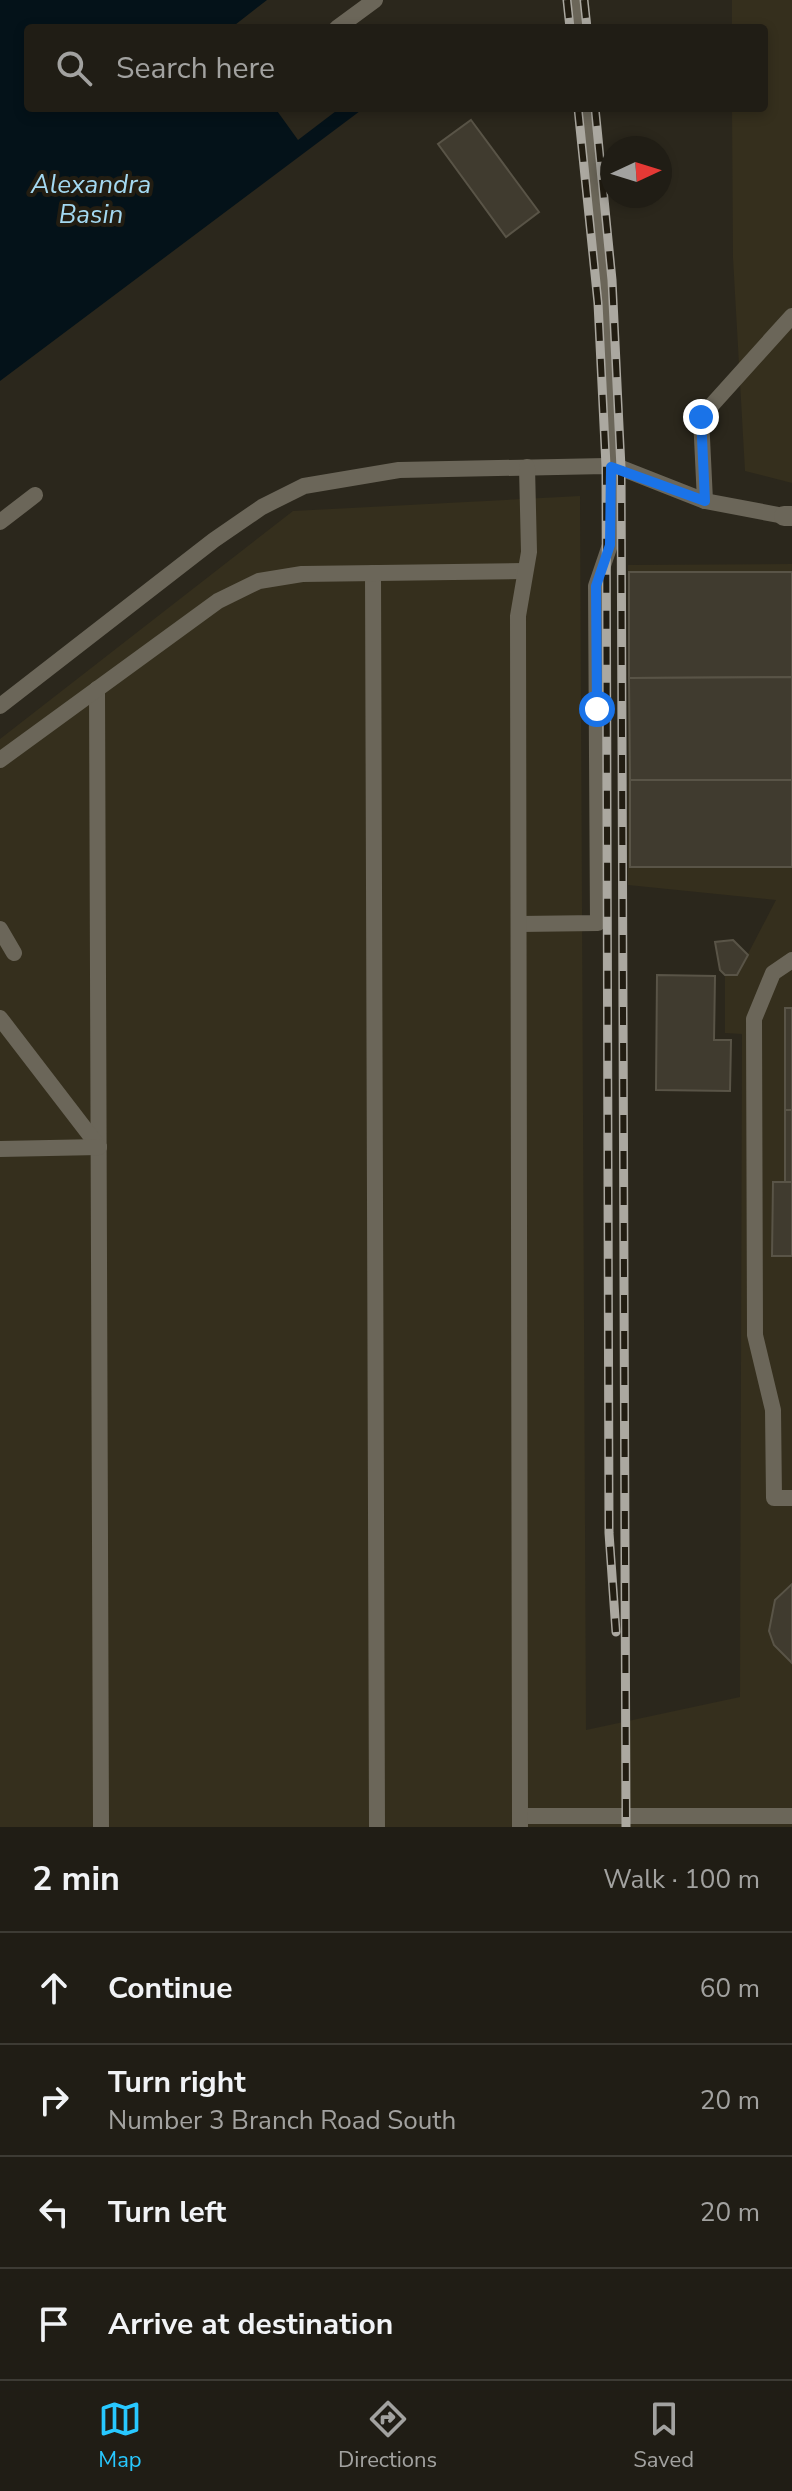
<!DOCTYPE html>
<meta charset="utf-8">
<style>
body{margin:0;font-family:"Nunito Sans",sans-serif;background:#28261e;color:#f1f3f6}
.compass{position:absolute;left:600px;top:136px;width:72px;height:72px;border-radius:50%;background:#201d15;box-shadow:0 4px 12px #0003;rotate:86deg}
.stop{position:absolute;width:24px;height:24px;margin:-18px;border:6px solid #1a73e8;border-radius:50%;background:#fff}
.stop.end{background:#1a73e8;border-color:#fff;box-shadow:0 2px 8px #0008}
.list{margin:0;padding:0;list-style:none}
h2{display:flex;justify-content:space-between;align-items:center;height:104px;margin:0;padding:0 32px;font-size:34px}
h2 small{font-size:26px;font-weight:400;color:#a2a2a0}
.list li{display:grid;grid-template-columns:52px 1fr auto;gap:24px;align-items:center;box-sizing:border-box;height:112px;padding:0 32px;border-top:2px solid #3d3b34}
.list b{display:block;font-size:30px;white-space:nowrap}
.list p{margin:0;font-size:26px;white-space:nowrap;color:#a2a2a0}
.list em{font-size:26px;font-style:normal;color:#a2a2a0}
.icon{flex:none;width:44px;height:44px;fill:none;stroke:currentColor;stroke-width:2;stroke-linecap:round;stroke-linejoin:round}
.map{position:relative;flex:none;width:792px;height:1827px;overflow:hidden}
.search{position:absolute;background:#201d15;box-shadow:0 4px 12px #0003;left:24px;right:24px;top:24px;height:88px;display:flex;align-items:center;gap:20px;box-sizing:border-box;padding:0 28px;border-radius:8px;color:#a2a2a0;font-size:30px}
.sheet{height:552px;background:#201d15}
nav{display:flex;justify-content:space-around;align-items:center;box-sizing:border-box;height:112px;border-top:2px solid #3d3b34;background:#201d15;font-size:22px;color:#a2a2a0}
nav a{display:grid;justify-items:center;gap:4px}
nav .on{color:#28c8ff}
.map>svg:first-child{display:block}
.built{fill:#352f1d}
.water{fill:#041219}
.building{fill:#403b2f;stroke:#595447;stroke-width:2}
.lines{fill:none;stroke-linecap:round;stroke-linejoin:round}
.service{stroke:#6b6659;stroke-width:16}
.minor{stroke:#6b6659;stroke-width:20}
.rail-casing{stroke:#aba8a0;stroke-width:9}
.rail{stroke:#221d12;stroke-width:6;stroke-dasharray:18;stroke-linecap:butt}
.route{stroke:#1a73e8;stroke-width:10}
.labels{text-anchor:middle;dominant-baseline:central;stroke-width:8;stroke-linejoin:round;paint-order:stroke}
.water-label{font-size:26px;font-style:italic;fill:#a4d9f1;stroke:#221d12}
</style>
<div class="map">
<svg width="792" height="1827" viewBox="0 0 792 1827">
<rect width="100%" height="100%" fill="#2b271c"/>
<g class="built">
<path d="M732 0H792V483L745 471 733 258 732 108H764V28H732Z"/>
<path d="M580 496 586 1730 740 1697 742 1034 725 1033V975H737L776 900 628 885V565L792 564V1827H0V739L293 511Z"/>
</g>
<path class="water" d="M0 0H267L231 28H28V108H275L298 140 340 108H364L0 381Z"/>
<g class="building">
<path d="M471 120 539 212 506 237 438 144Z"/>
<path d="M629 572H792V677L629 678Z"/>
<path d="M792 677V780H630L629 678Z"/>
<rect x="630" y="780" width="162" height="87"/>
<path d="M733 940 748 955 737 975H725L720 970 715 942Z"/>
<path d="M657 975 715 976 714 1040H731L730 1091 656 1090Z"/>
<rect x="785" y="1008" width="7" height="102"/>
<rect x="785" y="1110" width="7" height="72"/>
<path d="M773 1182H792V1256H772Z"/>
<path d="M792 1584V1663L774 1645 769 1631 775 1600Z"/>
</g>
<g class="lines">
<g class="service">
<path d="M573 0 576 28"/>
<path d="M337 28 375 0"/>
<path d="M705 501 701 417 792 316"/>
<path d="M0 522 35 495"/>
<path d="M373 573 377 1827"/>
<path d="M97 689 101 1827"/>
<path d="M0 706 214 540 262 507 304 486 399 470 606 466 621 468 705 501 784 516"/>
<path d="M0 760 218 601 259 581 302 574 525 571"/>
<path d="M520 924 598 923 596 586 610 545 611 467 604 301 585 108"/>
<path d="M0 929 14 953"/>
<path d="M792 960 773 973 754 1019 755 1335 773 1410 774 1498H792"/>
<path d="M0 1018 99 1147"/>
<path d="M0 1149 99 1147"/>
<path d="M520 1816H792"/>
<path d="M520 1827 518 616 529 552 527 467"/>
</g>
<path class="minor" d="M784 516H792"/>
<g class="rail-casing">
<g id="rail">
<path d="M567 0 570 28"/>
<path d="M584 0 587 28"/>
<path d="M578 108 598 303 606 466 609 1533 616 1632"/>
<path d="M595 108 612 280 621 468 626 1827"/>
</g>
</g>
<use href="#rail" class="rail"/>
</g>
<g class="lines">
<path class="route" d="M597 709 596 586 610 545 611 467 705 501 701 417"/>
</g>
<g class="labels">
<g class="water-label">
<text x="91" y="184">Alexandra<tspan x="91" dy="30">Basin</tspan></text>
</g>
</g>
</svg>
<svg class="compass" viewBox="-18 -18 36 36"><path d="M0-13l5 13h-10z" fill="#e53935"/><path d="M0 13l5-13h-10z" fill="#a2a2a0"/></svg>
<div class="stop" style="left:597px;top:709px"></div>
<div class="stop end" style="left:701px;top:417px"></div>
<div class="search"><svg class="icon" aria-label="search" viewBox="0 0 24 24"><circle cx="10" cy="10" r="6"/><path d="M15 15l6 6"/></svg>Search here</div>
</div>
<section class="sheet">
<h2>2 min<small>Walk · 100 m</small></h2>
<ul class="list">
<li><svg class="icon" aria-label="ahead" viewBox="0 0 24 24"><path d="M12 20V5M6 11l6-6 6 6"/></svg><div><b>Continue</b></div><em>60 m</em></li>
<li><svg class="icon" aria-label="right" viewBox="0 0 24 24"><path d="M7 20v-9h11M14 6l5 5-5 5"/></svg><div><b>Turn right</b><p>Number 3 Branch Road South</p></div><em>20 m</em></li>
<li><svg class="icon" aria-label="left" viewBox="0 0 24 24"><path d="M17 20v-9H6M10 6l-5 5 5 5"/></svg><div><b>Turn left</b></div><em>20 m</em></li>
<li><svg class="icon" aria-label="arrive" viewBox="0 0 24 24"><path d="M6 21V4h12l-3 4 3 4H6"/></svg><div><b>Arrive at destination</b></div></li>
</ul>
</section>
<nav>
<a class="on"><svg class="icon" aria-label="map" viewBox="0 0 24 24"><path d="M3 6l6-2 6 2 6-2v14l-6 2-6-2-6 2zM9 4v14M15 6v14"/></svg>Map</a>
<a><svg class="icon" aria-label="directions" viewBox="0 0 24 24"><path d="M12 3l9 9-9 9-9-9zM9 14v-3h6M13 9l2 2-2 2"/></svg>Directions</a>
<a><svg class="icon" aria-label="saved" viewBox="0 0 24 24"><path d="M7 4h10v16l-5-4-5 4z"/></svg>Saved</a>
</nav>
